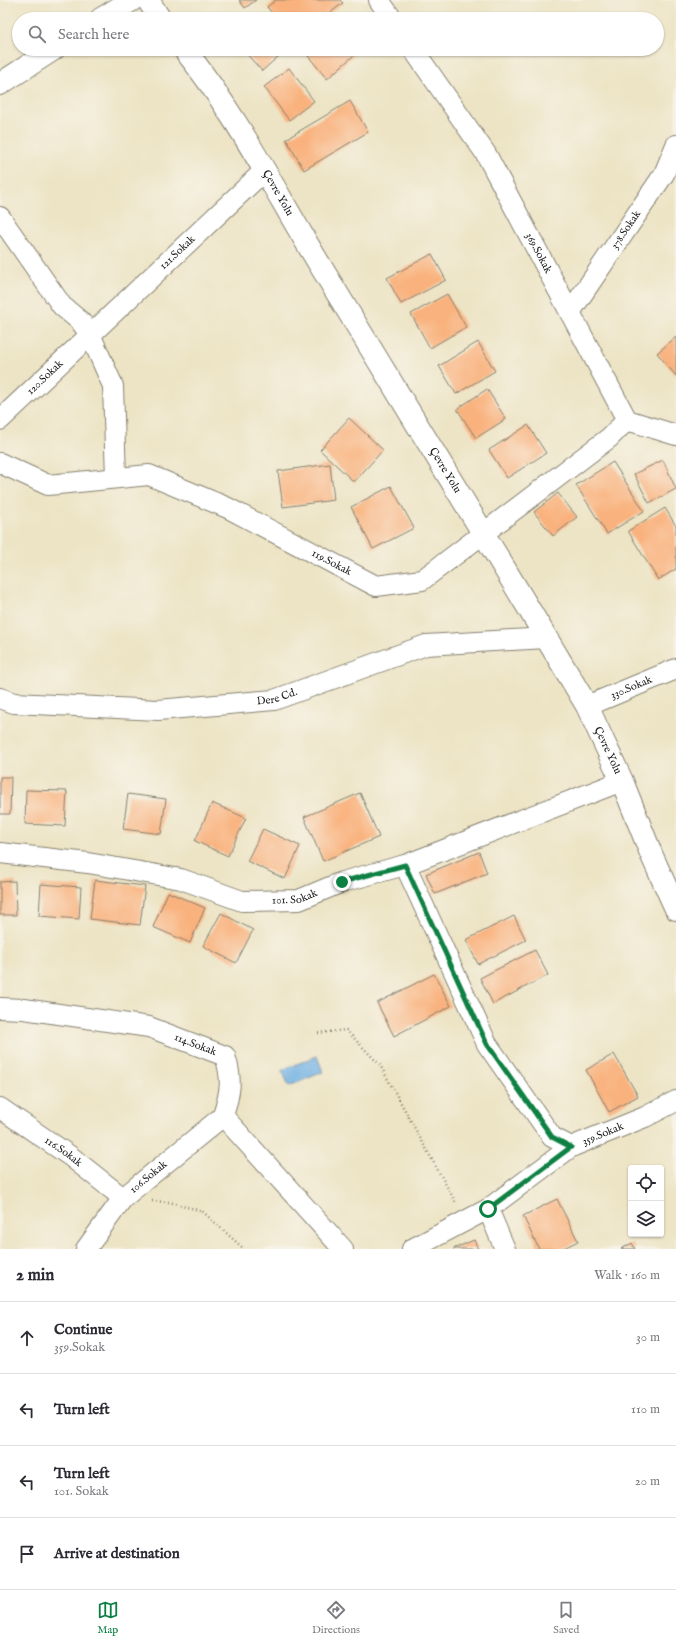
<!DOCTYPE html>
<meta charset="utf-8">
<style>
body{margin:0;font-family:"IM FELL English",serif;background:#f7f7f7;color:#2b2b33}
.controls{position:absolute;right:12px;bottom:12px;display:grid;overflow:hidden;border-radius:4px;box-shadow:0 1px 3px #0004}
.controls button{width:36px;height:36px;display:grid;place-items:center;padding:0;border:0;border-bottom:1px solid #e1e1e2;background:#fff;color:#2b2b33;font:20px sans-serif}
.stop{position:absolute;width:12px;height:12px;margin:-9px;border:3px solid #0b8043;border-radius:50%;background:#fff}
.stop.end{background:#0b8043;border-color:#fff;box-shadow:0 1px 4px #0008}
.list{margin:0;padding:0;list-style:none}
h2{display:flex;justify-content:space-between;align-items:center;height:52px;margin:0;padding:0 16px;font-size:17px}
h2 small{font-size:13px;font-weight:400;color:#7c7c81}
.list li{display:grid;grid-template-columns:26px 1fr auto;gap:12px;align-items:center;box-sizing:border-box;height:72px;padding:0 16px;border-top:1px solid #e1e1e2}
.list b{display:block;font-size:15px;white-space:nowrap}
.list p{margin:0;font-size:13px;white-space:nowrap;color:#7c7c81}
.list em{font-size:13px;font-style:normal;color:#7c7c81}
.icon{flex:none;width:22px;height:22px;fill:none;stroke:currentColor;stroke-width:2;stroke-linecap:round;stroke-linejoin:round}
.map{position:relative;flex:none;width:676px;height:1249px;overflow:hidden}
.search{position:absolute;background:#fff;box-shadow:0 1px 3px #0004;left:12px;right:12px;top:12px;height:44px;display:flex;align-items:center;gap:10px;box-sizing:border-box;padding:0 14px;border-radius:22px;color:#7c7c81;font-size:15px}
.sheet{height:340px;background:#fff}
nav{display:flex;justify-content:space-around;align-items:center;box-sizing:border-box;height:56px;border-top:1px solid #e1e1e2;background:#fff;font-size:11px;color:#7c7c81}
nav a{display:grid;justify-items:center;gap:2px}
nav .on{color:#0b8043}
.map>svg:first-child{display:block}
.water{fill:#70b0e3;stroke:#466680}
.building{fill:#f9b27e}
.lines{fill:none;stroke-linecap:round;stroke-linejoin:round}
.minor-casing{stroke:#848070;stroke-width:22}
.tertiary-casing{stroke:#848070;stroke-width:24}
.path{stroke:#848070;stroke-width:2.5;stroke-dasharray:1 3;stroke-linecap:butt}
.minor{stroke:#fff;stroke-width:20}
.tertiary{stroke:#fff;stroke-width:22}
.route{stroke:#0b8043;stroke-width:5}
.labels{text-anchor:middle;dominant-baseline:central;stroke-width:4;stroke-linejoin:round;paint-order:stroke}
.street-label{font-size:11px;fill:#1c1c1c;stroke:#f7f3e8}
</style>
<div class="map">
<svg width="676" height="1249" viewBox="0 0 676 1249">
<rect width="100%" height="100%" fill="#f7f3e8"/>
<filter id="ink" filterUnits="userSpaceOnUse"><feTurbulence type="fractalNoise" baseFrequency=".025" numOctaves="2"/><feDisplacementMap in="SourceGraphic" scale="8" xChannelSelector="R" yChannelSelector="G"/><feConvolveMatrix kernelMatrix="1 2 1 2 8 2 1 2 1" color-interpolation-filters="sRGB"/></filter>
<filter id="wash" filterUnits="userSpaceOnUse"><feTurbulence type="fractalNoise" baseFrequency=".012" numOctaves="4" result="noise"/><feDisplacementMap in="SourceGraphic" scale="16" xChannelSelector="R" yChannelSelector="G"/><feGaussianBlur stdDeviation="0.9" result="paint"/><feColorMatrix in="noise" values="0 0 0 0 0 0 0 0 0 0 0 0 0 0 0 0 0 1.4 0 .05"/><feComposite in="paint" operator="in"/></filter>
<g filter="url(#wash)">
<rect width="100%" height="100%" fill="#ede4c5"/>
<path class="water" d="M317 1056 323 1072 289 1086 282 1070Z"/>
<g id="blocks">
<g class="building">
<path d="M239 0H256L245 8Z"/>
<path d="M276 0H340L343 3 322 19H277L267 7Z"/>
<path d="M242 49H275L280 55 262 71Z"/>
<path d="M306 49H361L327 79 304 51Z"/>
<path d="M289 68 314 101 289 120 264 87Z"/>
<path d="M350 101 368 132 304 170 286 139Z"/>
<path d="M432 254 446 280 401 304 387 278Z"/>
<path d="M447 294 466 327 430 348 411 314Z"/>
<path d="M676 337V376L657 353Z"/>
<path d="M478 342 495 371 456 394 439 366Z"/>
<path d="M487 389 506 419 476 438 457 409Z"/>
<path d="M349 418 383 450 354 482 320 450Z"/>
<path d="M528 425 546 453 507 478 489 450Z"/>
<path d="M663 460 676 489 649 503 634 474Z"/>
<path d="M613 462 644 511 607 534 576 485Z"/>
<path d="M330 464 334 500 283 507 278 471Z"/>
<path d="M391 486 414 528 373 549 351 507Z"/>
<path d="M558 493 577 517 553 536 534 512Z"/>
<path d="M665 508 676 526V569L658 580 628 531Z"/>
<path d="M0 777H11L10 814H0Z"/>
<path d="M26 790 67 791 65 826 25 824Z"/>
<path d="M360 793 379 837 323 861 304 817Z"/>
<path d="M128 794 166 799 161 834 123 829Z"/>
<path d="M212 803 246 818 228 856 195 841Z"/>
<path d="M263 829 300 846 285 879 247 861Z"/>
<path d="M479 852 487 873 435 894 426 874Z"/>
<path d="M95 880 145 886 140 925 90 919Z"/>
<path d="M15 881 16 915H0V882Z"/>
<path d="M41 884 81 887 79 919 39 916Z"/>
<path d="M168 892 205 908 190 943 153 927Z"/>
<path d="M221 913 253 930 236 963 203 946Z"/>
<path d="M514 916 526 940 478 964 466 940Z"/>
<path d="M535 950 548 975 493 1004 480 978Z"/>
<path d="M434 974 451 1006 394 1036 377 1003Z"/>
<path d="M614 1054 638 1096 609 1112 586 1070Z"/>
<path d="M557 1199 578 1241 562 1249H539L523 1216Z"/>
<path d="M474 1240 478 1249H453Z"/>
<path d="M632 1243 635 1249H621Z"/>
</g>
</g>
</g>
<g filter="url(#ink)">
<use href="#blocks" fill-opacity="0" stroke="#848070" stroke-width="1"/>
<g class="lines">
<g class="minor-casing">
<g id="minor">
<path d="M379 0 392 19"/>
<path id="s1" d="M413 49 486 154 627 420 676 435"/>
<path d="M0 217 62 306 80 321 90 334 113 386 116 478"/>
<path id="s2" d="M571 311 664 174 676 145"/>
<path id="s3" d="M0 420 265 170"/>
<path id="s4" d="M0 463 48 485 149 475 228 508 376 586 422 580 609 438 627 420"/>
<path id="s5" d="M0 698 14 703 158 710 274 700 426 645 547 638"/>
<path id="s6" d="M587 706 676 669"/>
<path id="s7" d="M0 853 88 863 181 879 242 901 299 900 342 882 405 865 622 781"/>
<path d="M405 865 487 1044 552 1137 571 1147"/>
<path id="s8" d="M0 1008 24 1009 149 1027 225 1056C233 1080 230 1093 223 1116L343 1249"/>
<path id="s9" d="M0 1108 70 1156 123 1198"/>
<path d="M488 1209 505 1249"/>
<path id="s10" d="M86 1249 123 1198 223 1116"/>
<path id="s11" d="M412 1249 488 1209 571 1147 645 1117 676 1101"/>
</g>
</g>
<g class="tertiary-casing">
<g id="tertiary">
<path d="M148 0 160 19"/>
<path d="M101 19 132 0"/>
<path id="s12" d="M184 49C240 119 279 199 326 275 413 418 501 561 587 706L622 781 652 856 676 909"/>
<path d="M0 84 54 49"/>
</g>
</g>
<g class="path">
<path d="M318 1033 346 1030 380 1065 456 1203"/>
<path d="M152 1201 169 1202 202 1211 244 1249"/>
</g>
<use href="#minor" class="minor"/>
<use href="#tertiary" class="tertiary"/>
</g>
</g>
<g class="lines" filter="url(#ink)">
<path class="route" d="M342 882 405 865 487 1044 552 1137 571 1147 488 1209"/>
</g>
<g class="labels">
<g class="street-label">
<text stroke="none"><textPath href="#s12" startOffset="172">Çevre Yolu</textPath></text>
<text stroke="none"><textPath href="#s2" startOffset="98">378.Sokak</textPath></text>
<text stroke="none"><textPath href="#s3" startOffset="244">121.Sokak</textPath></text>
<text stroke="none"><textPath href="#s1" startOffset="240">369.Sokak</textPath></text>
<text stroke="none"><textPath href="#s3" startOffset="62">120.Sokak</textPath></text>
<text stroke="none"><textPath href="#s12" startOffset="496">Çevre Yolu</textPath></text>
<text stroke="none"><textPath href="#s4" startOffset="357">119.Sokak</textPath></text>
<text stroke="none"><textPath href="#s6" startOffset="48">330.Sokak</textPath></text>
<text stroke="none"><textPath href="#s5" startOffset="279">Dere Cd.</textPath></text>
<text stroke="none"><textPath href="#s12" startOffset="820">Çevre Yolu</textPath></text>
<text stroke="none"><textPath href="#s7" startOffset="301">101. Sokak</textPath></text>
<text stroke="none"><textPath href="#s8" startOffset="200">114.Sokak</textPath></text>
<text stroke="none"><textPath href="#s11" startOffset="224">359.Sokak</textPath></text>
<text stroke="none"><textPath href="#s9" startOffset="77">116.Sokak</textPath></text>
<text stroke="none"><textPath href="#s10" startOffset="96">106.Sokak</textPath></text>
</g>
</g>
</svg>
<div class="controls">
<button><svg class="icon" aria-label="locate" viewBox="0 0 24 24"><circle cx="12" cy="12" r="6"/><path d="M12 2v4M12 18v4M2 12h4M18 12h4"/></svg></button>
<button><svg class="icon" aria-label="layers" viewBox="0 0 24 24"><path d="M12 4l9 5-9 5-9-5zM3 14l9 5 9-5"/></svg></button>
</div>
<div class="stop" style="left:488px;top:1209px"></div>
<div class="stop end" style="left:342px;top:882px"></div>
<div class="search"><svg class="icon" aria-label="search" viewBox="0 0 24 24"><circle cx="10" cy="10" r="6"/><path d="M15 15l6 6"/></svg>Search here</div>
</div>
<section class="sheet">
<h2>2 min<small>Walk · 160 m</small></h2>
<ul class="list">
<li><svg class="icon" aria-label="ahead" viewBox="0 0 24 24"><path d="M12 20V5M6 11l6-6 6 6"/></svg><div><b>Continue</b><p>359.Sokak</p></div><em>30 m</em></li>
<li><svg class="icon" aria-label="left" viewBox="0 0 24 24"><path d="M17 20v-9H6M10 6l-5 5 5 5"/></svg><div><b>Turn left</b></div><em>110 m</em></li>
<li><svg class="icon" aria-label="left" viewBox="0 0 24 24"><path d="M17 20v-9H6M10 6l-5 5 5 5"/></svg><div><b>Turn left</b><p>101. Sokak</p></div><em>20 m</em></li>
<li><svg class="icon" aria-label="arrive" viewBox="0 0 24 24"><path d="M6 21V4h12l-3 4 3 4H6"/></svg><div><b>Arrive at destination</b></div></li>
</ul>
</section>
<nav>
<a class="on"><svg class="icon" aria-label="map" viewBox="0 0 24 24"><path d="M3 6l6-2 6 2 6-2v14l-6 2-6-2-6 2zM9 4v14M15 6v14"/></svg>Map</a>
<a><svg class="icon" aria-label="directions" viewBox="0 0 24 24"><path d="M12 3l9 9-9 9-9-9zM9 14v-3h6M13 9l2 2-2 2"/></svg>Directions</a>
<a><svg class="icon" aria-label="saved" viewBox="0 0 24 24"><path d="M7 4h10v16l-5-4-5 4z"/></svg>Saved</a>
</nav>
